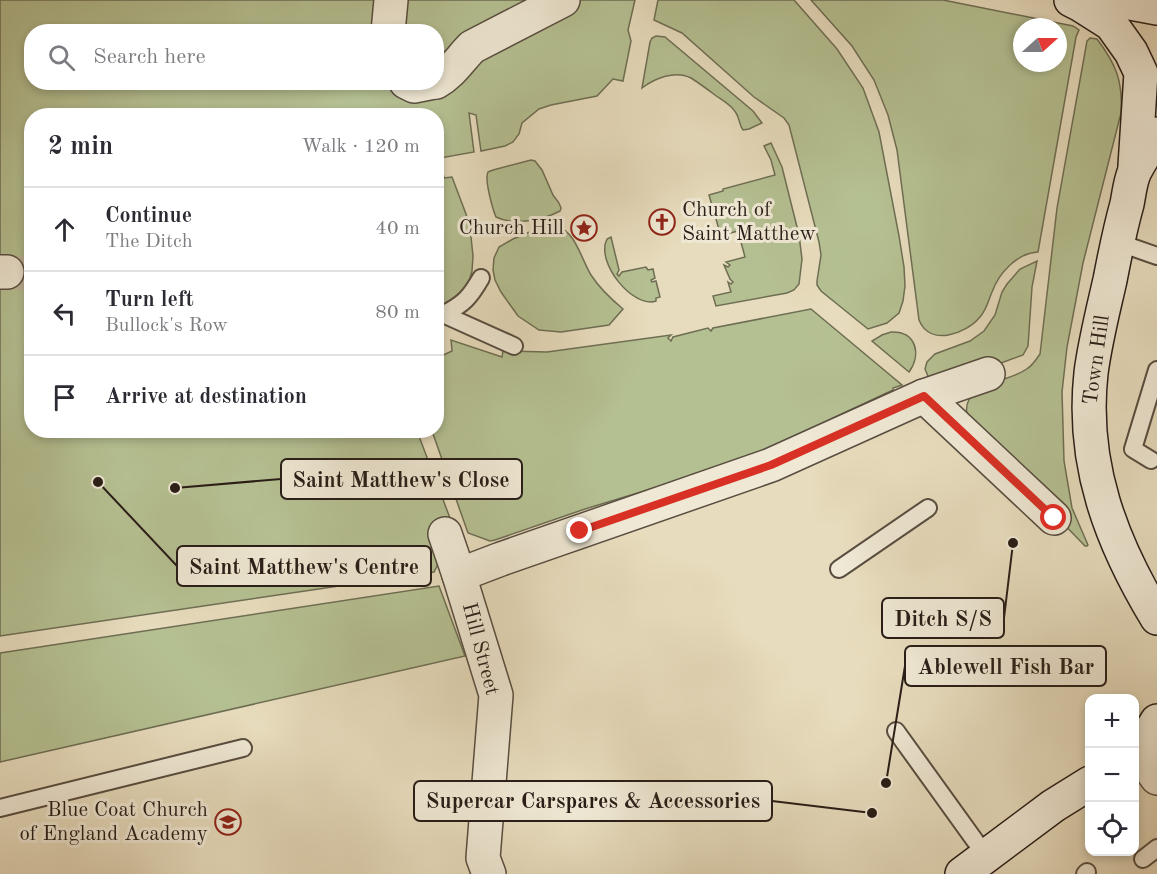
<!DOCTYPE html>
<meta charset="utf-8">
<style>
body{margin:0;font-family:"Old Standard TT",serif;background:#f7f7f7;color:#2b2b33}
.controls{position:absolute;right:18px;bottom:18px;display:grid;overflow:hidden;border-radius:12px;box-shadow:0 3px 9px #0003}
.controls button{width:54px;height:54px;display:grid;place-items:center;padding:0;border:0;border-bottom:2px solid #e1e1e2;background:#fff;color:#2b2b33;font:30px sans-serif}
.compass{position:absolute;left:1013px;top:18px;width:54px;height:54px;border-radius:50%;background:#fff;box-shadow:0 3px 9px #0003;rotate:69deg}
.stop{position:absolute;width:18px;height:18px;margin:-14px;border:4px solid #d93025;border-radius:50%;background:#fff}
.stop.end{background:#d93025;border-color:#fff;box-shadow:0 2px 6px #0008}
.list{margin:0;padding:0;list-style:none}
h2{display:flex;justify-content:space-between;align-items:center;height:78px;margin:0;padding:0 24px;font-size:26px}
h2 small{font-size:20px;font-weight:400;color:#7c7c81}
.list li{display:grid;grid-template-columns:39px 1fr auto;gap:18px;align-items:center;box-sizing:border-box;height:84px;padding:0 24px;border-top:2px solid #e1e1e2}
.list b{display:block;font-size:22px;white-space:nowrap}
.list p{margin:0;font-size:20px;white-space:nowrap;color:#7c7c81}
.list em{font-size:20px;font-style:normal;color:#7c7c81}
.icon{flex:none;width:33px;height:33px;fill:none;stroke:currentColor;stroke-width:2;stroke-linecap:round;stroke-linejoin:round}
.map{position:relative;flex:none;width:1157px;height:874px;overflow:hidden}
.search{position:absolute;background:#fff;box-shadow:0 3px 9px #0003;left:24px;top:24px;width:420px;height:66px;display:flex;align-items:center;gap:15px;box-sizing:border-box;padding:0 21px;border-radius:24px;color:#7c7c81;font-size:22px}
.panel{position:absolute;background:#fff;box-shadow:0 3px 9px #0003;left:24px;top:108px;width:420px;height:330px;border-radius:24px}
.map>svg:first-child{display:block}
.green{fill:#b5c092;stroke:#6e6e54;stroke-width:1.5;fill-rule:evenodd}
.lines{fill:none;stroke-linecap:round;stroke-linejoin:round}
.street-tunnel{stroke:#c1b69c;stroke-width:33;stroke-dasharray:33 16;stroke-linecap:butt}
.lane-casing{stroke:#584d40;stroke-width:20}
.street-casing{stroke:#584d40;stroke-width:36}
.secondary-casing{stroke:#281d17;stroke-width:36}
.lane{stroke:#efe8d4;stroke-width:16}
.street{stroke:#efe8d4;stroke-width:33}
.secondary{stroke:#efe8d4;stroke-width:33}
.route{stroke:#d93025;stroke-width:8}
.labels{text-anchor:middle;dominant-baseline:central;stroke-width:6;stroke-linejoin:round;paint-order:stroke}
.poi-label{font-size:21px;fill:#281d17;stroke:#efe8d4;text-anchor:end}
.street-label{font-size:21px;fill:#281d17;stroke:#efe8d4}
.leader{fill:none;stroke:#281d17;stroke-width:2}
.callout-dot{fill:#281d17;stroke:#efe8d4;stroke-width:2}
.callout{fill:#efe8d4;stroke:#281d17;stroke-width:2}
.callout-label{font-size:22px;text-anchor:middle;font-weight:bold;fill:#281d17}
</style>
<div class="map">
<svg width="1157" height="874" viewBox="0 0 1157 874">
<rect width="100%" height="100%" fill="#e7dcbd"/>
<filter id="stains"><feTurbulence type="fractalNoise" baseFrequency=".00333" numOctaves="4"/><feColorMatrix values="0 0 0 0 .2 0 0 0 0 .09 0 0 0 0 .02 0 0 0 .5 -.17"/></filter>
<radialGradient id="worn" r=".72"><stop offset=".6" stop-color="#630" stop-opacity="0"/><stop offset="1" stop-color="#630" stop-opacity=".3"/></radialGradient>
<g class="green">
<path d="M0 0H635L628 30 631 41 623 81 613 79 597 96 551 105 539 109 522 123 519 134 513 142 505 146 481 151 476 115 469 113 474 152 440 158 444 178 452 177 466 214 471 237 473 256 472 271 466 292 449 305 437 335 436 116H32V430L417 431 453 526 429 535 439 562 434 572 0 636ZM32 32H436V82H32Z"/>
<path d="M658 0H794L837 49 863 88 879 132 899 236 904 267 905 286 903 301 899 313 887 323 868 329 821 291 817 285V281L821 255 819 242 789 125 784 118 754 97 682 33 654 20Z"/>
<path d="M811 0H943L1073 26 1079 30 1076 37 1038 252C1017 253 999 273 992 292 988 301 987 309 980 317 966 334 930 347 919 320L897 150 888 115 874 80 852 46ZM1022 27H1058V63H1022Z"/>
<path d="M656 36 665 37 753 111 762 123 749 129 743 130C739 125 740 119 736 113 732 105 722 100 715 95 707 89 699 83 691 78 675 70 655 78 642 88L650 42 652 38Z"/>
<path d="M1090 38 1097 39C1116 64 1123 81 1121 113L1083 263 1067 347 1062 392 1064 461 1072 508 1088 545 1087 546H1085L1055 515 967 415C961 382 1010 383 1028 368 1033 365 1037 358 1040 354L1057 208 1087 41Z"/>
<path d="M771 143 782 167 799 235 802 259 799 284 794 290 787 293 716 306 713 296 731 292 728 282 731 284 733 282 730 279 724 265 728 267 730 265 726 262 745 257 738 231 723 235V232L720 233 714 212 718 211V209H713L709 195 723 191V189L775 175 771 160 764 146Z"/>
<path d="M531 160 535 161 542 170 553 195 559 203 561 208 560 211C543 220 514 226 496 217 493 210 484 179 488 172 490 171 491 171 493 170Z"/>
<path d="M547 227C550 227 554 226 557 227 575 230 582 261 591 275 600 289 611 299 623 309L609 325 561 332 539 330 518 316 501 292 495 280 493 270 494 258 499 247 513 239 537 229Z"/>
<path d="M611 237 619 270 617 274 619 276 622 272 646 267 648 270 653 269 655 278 651 280 652 282 656 281 660 297 656 298V301C633 309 595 262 607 239Z"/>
<path d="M1037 261 1032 287 1028 346 1023 355 1001 363 988 364 932 386 925 369 927 362 935 354 970 341 984 331 995 315 1002 292 1007 284 1020 269Z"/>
<path d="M811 309 902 385 893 388V390L767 449 687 478 585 509 495 540 490 541 468 533 432 431 436 430 437 358 452 351 451 340 502 357 503 351 547 352 671 335 668 338 671 341 673 337 708 328 711 331 713 328Z"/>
<path d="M891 332C916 331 922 354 909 372L872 341 882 335Z"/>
<path d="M439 586 465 656 0 762V653Z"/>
</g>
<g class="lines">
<path class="street-tunnel" d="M7 272 32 274"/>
<g class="lane-casing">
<g id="lane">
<path d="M1117 242 1157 256"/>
<path d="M436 311 514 346"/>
<path d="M444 314C464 304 470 297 481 278"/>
<path d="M1151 460 1133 449 1157 370"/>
<path d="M839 569 928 508"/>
<path d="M896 731 986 856"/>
<path d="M0 808 243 748"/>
<path d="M1143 859 1157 848"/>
<path d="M1085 874 1087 872"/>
</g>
</g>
<g class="street-casing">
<g id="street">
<path d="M388 32 391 0"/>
<path d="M406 82 414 86 434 82"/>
<path d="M436 82C452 73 460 59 472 47L563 0"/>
<path d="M0 272H7"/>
<path d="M924 396 1054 518"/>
<path d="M445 534 459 575 496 695 483 858 489 874"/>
<path d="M459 575 501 559 771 465 924 396 988 374"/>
<path d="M1138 752 1157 778"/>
</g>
</g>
<g class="secondary-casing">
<g id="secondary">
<path d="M1071 0 1081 5 1111 24 1131 52 1141 73 1135 166"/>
<path d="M1114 0 1157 8"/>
<path d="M1157 134C1150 147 1140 160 1134 173 1130 183 1129 194 1127 204 1120 229 1115 254 1110 280 1103 311 1095 342 1091 373 1081 464 1111 542 1157 618"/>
<path d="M1138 752 1157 721"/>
<path d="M962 874 1053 806 1090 783"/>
</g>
</g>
<use href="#lane" class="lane"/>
<use href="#street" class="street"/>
<use href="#secondary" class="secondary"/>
</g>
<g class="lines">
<path class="route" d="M580 531 771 465 924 396 1054 518"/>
</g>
<defs>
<g id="church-ring" transform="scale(1.35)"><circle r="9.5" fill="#efe8d4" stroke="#8f2418" stroke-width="1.5"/><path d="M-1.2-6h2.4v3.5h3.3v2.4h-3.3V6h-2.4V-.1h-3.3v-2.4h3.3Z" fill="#8f2418"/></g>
<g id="sight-ring" transform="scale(1.35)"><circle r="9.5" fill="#efe8d4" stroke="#8f2418" stroke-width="1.5"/><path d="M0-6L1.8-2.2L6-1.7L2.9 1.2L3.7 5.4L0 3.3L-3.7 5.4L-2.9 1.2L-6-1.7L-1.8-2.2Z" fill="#8f2418"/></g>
<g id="school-ring" transform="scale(1.35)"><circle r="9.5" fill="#efe8d4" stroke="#8f2418" stroke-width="1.5"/><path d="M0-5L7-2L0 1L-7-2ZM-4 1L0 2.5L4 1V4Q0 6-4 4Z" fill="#8f2418"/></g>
</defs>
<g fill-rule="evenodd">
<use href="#church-ring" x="662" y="222"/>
<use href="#sight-ring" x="584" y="228"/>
<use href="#school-ring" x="228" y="822"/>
</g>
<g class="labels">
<g class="poi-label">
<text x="682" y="210" text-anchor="start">Church of<tspan x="682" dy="24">Saint Matthew</tspan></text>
<text x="564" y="228">Church Hill</text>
<text x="208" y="810">Blue Coat Church<tspan x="208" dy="24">of England Academy</tspan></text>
</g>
<g class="street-label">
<text transform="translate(1097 360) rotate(-82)">Town Hill</text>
<text transform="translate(480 649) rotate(75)">Hill Street</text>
</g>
</g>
<path class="leader" d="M175 488L281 479M98 482L177 566M1013 543L1004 618M886 783L905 666M872 813L772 801"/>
<g class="callout-dot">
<circle cx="175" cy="488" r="6"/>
<circle cx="98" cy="482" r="6"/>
<circle cx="1013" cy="543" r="6"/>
<circle cx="886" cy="783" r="6"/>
<circle cx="872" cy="813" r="6"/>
</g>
<g class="callout">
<rect x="281" y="459" width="241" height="40" rx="6"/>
<rect x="177" y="546" width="254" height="40" rx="6"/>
<rect x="882" y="598" width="122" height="40" rx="6"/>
<rect x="905" y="646" width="201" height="40" rx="6"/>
<rect x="414" y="781" width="358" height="40" rx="6"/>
</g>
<g class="callout-label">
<text x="401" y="487">Saint Matthew's Close</text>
<text x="304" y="574">Saint Matthew's Centre</text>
<text x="943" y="626">Ditch S/S</text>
<text x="1006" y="674">Ablewell Fish Bar</text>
<text x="593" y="808">Supercar Carspares &amp; Accessories</text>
</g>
<rect width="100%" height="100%" filter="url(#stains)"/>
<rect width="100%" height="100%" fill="url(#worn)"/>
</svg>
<div class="controls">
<button>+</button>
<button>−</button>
<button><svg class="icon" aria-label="locate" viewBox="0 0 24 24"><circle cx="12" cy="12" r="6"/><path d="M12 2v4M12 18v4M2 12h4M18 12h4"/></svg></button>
</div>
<svg class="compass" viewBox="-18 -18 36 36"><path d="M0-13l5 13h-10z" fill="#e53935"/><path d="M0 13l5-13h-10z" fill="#7c7c81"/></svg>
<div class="stop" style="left:1054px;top:518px"></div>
<div class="stop end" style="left:580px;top:531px"></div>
<div class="search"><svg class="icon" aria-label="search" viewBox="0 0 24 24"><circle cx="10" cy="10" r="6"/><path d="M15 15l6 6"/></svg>Search here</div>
<section class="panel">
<h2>2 min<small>Walk · 120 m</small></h2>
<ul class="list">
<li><svg class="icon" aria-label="ahead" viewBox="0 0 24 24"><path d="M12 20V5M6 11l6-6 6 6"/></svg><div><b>Continue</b><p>The Ditch</p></div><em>40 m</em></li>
<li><svg class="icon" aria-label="left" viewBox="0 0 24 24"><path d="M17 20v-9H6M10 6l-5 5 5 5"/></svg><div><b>Turn left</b><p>Bullock's Row</p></div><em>80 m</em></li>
<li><svg class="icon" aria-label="arrive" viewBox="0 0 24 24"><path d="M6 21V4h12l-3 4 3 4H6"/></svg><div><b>Arrive at destination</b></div></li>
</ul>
</section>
</div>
